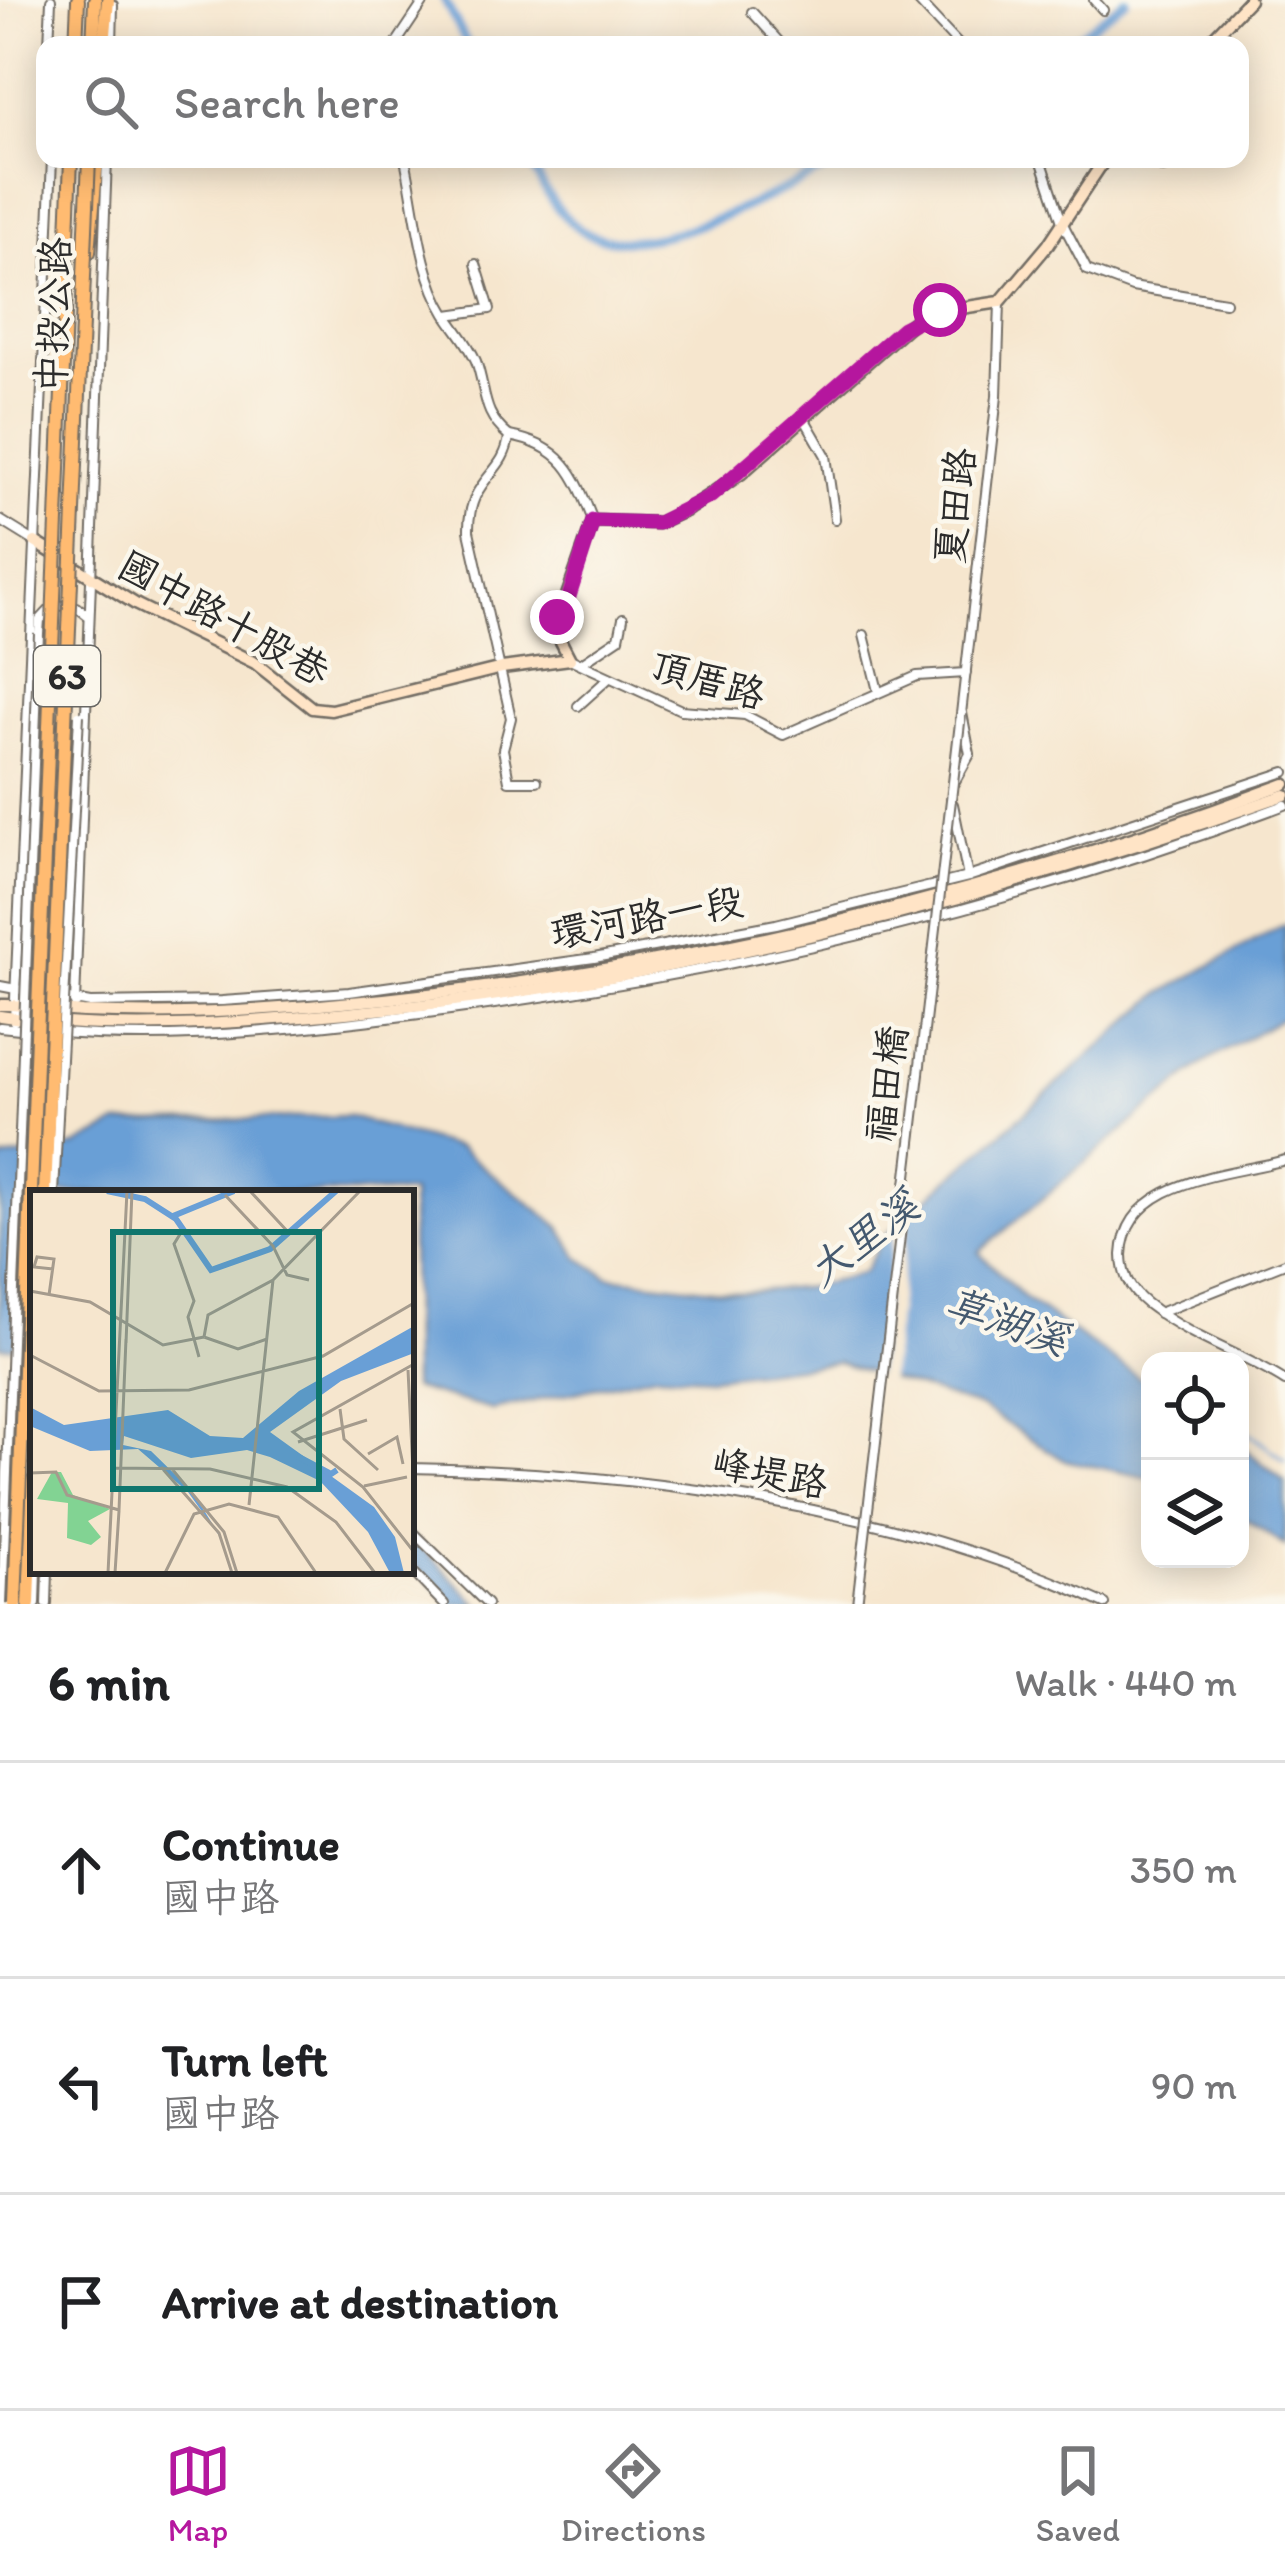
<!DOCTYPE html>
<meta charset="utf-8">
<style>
body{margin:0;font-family:Itim,"LXGW WenKai TC",sans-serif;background:#f6f6f6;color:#202124}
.controls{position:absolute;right:36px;bottom:36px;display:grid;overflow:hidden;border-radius:24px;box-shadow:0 6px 30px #0003}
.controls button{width:108px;height:108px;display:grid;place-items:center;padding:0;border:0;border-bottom:3px solid #e0e0e0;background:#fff;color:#202124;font:60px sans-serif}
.stop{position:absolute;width:36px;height:36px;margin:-27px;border:9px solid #b5179e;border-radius:50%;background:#fff}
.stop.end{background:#b5179e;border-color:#fff;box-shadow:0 3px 12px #0008}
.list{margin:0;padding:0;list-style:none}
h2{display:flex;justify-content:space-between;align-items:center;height:156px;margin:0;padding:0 48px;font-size:51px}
h2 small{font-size:39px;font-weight:400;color:#757577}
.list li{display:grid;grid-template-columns:78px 1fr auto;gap:36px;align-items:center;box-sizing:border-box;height:216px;padding:0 48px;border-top:3px solid #e0e0e0}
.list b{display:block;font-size:45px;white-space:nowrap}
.list p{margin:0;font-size:39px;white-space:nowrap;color:#757577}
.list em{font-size:39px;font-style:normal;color:#757577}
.icon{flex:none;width:66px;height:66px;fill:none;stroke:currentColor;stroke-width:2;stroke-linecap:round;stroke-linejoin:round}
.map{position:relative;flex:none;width:1285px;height:1604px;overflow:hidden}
.search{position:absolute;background:#fff;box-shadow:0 6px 30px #0003;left:36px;right:36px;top:36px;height:132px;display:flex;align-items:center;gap:30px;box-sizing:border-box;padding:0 42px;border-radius:24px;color:#757577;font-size:45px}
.sheet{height:804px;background:#fff}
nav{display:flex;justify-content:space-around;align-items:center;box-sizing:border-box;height:168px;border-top:3px solid #e0e0e0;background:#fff;font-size:33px;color:#757577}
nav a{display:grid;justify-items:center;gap:6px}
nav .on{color:#b5179e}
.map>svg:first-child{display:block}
.water{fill:#699fd6;stroke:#4a6580;stroke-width:3}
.pier{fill:#f6e6ce}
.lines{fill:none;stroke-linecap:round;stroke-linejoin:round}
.stream{stroke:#699fd6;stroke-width:3}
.canal{stroke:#699fd6;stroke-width:9}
.street-casing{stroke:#726c64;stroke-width:12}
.secondary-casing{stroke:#726c64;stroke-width:15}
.primary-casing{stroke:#726c64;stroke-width:16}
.street{stroke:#fff;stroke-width:8}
.secondary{stroke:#ffe4c6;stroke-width:10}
.primary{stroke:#ffbb71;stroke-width:12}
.street-bridge-casing{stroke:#726c64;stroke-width:12;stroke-linecap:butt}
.primary-bridge-casing{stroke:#726c64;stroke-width:16;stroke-linecap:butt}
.street-bridge{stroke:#fff;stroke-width:8}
.primary-bridge{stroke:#ffbb71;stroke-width:12}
.route{stroke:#b5179e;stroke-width:15}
.labels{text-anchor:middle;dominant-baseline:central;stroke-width:9;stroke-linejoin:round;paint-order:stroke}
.shield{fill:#fbf7ec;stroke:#696865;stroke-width:3}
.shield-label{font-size:36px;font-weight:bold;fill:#2b2b2b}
.street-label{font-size:39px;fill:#2b2b2b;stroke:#fbf7ec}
.water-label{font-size:42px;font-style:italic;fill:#44596f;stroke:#fbf7ec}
.inset-river{fill:none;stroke:#699fd6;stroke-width:6}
.inset-road{fill:none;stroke:#a59b8d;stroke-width:3}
.view{fill:#0f766e;fill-opacity:0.15;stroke:#0f766e;stroke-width:6}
.inset-edge{fill:none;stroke:#2b2b2b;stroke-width:6}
</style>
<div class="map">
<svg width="1285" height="1604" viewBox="0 0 1285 1604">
<rect width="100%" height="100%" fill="#fbf7ec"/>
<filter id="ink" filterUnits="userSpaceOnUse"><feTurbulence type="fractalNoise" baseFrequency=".00833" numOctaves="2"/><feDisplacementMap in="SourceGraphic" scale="24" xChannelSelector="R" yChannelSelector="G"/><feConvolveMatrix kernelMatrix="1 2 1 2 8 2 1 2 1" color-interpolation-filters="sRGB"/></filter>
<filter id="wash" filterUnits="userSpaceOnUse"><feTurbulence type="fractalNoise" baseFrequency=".004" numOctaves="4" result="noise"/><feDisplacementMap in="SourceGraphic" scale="48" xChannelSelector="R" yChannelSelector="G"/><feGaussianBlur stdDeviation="2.7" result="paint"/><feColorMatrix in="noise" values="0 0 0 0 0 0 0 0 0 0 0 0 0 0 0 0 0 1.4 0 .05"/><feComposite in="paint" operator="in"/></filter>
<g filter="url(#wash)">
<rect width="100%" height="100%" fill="#f6e6ce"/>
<g class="water">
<path d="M1285 924V1016L1199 1066 979 1252 1025 1299 1150 1385V1478L1064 1460 980 1407 838 1362 711 1377 656 1374 492 1410 412 1388 411 1193H33V1303L18 1314 33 1320V1347H0V1160L76 1146 118 1124 347 1116 459 1148 560 1227 579 1258 609 1277 740 1292 812 1287 864 1272 884 1236 1160 994Z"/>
<path d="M1240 1445 1285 1482V1546L1240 1515Z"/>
<path d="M411 1537 478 1604H453L411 1562Z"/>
</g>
<path class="pier" d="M910 1206 889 1385 876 1381 895 1219Z"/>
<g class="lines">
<path class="stream" d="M1240 1427 1285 1460"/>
<g class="canal">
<path d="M444 0 468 45"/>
<path d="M1066 45 1126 0"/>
<path d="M528 159C543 186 556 216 585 232 649 267 785 186 848 159"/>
</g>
</g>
</g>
<g filter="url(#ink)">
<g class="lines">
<g class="street-casing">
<g id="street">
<path d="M917 0 959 45"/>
<path d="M1094 0 1103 10"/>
<path d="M752 12 782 45"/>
<path d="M49 45 51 0"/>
<path d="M112 45 113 5"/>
<path d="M395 45 425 0"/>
<path d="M405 159C416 207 419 271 446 314 456 330 468 342 476 361 487 392 481 413 509 436 505 476 468 477 469 531L511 718 503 749 509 781H537"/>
<path d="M1041 159 1062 222 1087 270 1132 287 1225 302"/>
<path d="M1163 168 1199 159"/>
<path d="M448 315 490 309 476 264"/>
<path d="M804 418 826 456 835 519"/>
<path d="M509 436C562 445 575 473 593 521"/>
<path d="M0 520 34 541"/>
<path d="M39 633 40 620 54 605 77 607 87 615"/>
<path d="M864 635 878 691"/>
<path d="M570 659 681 710 745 715 783 735 917 676 966 673"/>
<path d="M583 662 619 638 623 618"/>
<path d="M578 706 609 678"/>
<path d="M961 714 997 396 1000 302"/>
<path d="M954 783 970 754 962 713"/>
<path d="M953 804 968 877"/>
<path d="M0 986 90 1003 222 1001 349 992 594 958 776 924 968 877 1285 772"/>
<path d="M75 1003 107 159"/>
<path d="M14 1021 52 159"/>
<path d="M0 1027 40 1031"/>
<path d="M61 1033C189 1043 323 1027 450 1010 736 973 1015 907 1285 805"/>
<path d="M1285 1160C1228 1176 1125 1178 1122 1255 1122 1280 1135 1296 1154 1309 1194 1339 1243 1354 1285 1381"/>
<path d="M1159 1313 1285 1263"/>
<path d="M0 1457 33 1459"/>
<path d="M411 1468C641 1472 894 1506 1105 1604"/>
<path d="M411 1530 487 1604"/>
<path d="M411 1570 444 1604"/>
<path d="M36 1604 37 1571"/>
<path d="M47 1604 48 1571"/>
</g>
</g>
<g class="secondary-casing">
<g id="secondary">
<path d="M1206 45 1249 0"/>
<path d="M35 542 137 605 255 663 312 708 331 710 502 668 570 659 555 630 593 521 658 523 687 510 742 473 922 314 1000 302 1048 245 1105 159"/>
<path d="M0 1005C27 1004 54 1010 82 1012 133 1014 185 1014 237 1011 593 990 951 911 1285 784"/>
<path d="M0 1016C115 1033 230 1024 346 1013 668 983 981 903 1285 795"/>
</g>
</g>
<g class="primary-casing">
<g id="primary">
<path d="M76 45 78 0"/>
<path d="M93 45 95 0"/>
<path d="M104 45 108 0"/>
<path d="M89 252 97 159"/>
<path d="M29 1604 33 1482"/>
</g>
</g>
<use href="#street" class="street"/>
<use href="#secondary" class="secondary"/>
<use href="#primary" class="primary"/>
<g class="street-bridge-casing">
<g id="street-bridge">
<path d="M54 1193 79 715"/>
<path d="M2 1604 39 633"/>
<path d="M857 1604 961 714"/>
</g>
</g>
<g class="primary-bridge-casing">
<g id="primary-bridge">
<path d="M45 1193 89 159"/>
<path d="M15 1604 71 159"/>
</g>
</g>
<use href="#street-bridge" class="street-bridge"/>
<use href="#primary-bridge" class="primary-bridge"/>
</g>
</g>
<g class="lines" filter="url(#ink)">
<path class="route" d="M557 617 566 606 593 521 658 523 711 496 903 328 940 310"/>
</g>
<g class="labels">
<rect class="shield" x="34" y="646" width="66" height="60" rx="9"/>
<g class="shield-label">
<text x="67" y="676">63</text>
</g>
<g class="street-label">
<text transform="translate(53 315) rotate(-88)">中投公路</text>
<text transform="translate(955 506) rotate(-84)">夏田路</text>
<text transform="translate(224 618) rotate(29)">國中路十股巷</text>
<text transform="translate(708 680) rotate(16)">頂厝路</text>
<text transform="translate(647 917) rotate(-10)">環河路一段</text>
<text transform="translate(886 1084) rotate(-83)">福田橋</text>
<text transform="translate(770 1473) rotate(11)">峰堤路</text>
</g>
<g class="water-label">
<text transform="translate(863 1238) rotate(-37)">大里溪</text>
<text transform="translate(1007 1321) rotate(19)">草湖溪</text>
</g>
</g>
<g transform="translate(30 1190)">
<rect width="384" height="384" fill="#f6e6ce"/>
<path d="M22 282H31L43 305 80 319 58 331 71 347 61 355 37 348 38 313 7 309Z" fill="#82d393"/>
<path d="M384 136V163L311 191 240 242 344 317 365 347 374 383H360L338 342 290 291 240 267 217 260 161 268 94 246 93 255 121 261 162 301 193 351 158 302 108 259 60 261 0 236V217L34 235 138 220 180 246 213 248 269 201Z" fill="#699fd6"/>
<path class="inset-river" d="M77 1 115 9 146 29 181 80 240 59 306 1M143 26 204 1M267 266 301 284 307 280"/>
<path class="inset-road" d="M220 1 259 43M195 5 243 56 257 85 279 90M152 41 144 54 164 111 158 127 169 167M0 101 60 112 133 155 174 147M19 105 24 69 7 67 4 77 23 79M174 147 178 125 243 90 330 1M174 147 208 159 237 149M96 153 102 1M0 165 69 201 159 200 293 166 384 113M384 174 263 242 333 297 384 362M378 180 384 302M310 219 314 249 348 280M268 252 337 230M338 264 367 247 373 274M131 277 189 343 202 383M82 278 180 279 257 297 306 332 345 383M142 279 194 342 207 383M0 283 26 282 37 305 89 320 96 149M334 296 377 287M219 315 243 90M78 383 97 1M85 383 89 321M135 383 164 324 199 314 248 327 286 383"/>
<path class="view" d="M83 42H289V299H83Z"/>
<rect width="384" height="384" class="inset-edge"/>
</g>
</svg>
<div class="controls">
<button><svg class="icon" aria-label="locate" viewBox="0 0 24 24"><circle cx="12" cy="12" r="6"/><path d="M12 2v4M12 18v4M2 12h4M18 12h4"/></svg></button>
<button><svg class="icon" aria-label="layers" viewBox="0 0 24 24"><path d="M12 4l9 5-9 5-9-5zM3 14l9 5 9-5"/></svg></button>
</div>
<div class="stop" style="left:940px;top:310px"></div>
<div class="stop end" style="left:557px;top:617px"></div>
<div class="search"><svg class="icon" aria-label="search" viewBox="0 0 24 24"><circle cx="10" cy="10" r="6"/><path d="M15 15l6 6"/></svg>Search here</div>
</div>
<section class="sheet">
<h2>6 min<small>Walk · 440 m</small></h2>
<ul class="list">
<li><svg class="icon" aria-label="ahead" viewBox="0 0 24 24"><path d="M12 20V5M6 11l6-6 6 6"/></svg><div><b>Continue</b><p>國中路</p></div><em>350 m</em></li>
<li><svg class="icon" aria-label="left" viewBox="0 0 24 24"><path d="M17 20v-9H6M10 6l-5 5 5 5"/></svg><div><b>Turn left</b><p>國中路</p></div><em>90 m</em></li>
<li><svg class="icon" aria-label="arrive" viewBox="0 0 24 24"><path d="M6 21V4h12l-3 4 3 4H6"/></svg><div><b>Arrive at destination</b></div></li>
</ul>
</section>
<nav>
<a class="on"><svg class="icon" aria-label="map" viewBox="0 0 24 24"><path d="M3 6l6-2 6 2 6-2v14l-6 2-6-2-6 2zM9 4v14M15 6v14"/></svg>Map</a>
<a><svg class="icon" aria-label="directions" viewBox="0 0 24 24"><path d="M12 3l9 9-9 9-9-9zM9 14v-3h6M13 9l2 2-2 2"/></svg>Directions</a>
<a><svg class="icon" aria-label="saved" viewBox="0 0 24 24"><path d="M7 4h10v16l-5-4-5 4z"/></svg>Saved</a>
</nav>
